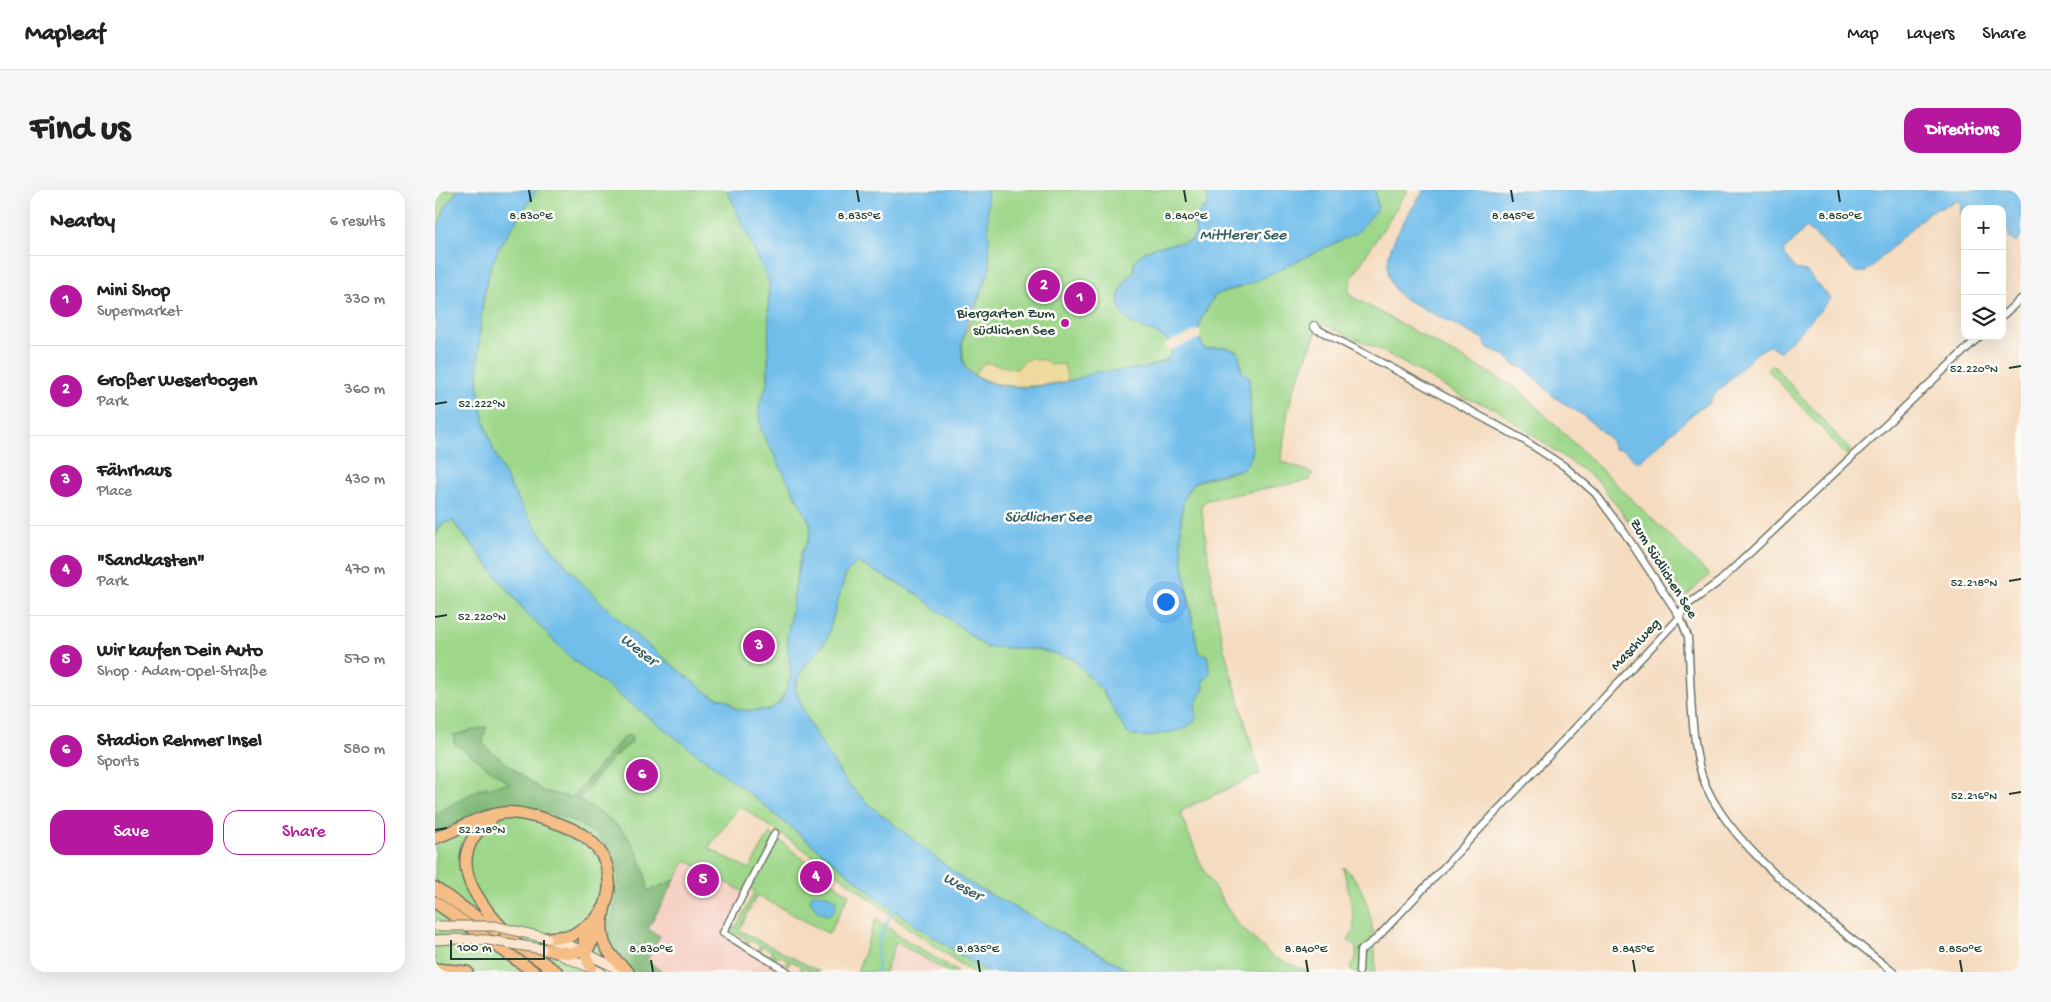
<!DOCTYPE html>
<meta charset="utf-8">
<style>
body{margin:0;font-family:"Gochi Hand",sans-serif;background:#f6f6f6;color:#222}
.controls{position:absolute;right:15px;top:15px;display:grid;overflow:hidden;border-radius:10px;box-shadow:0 5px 20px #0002}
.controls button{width:45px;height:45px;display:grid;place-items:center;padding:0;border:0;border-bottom:1px solid #e0e0e0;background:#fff;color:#222;font:25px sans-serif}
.scale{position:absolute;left:15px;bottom:12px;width:95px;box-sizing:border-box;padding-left:5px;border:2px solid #1f3d34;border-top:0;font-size:14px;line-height:18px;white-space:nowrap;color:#1f3d34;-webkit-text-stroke:4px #fdfcf7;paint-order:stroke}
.you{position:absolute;left:730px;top:411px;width:18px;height:18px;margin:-12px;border:4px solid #fff;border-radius:50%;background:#1a73e8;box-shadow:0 0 0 8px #1a73e833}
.badge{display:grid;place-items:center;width:32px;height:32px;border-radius:50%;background:#b5179e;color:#fff;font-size:16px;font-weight:700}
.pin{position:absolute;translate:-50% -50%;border:2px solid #fff;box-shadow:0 1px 5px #0006}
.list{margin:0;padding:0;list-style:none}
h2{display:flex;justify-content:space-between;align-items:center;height:65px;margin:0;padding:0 20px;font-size:21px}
h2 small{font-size:16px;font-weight:400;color:#767676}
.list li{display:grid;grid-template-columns:32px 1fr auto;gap:15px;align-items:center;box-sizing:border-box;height:90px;padding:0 20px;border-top:1px solid #e0e0e0}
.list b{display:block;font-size:19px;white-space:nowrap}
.list p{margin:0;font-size:16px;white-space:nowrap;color:#767676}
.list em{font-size:16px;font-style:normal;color:#767676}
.actions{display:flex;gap:10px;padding:15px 20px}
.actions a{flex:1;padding:11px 0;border:1px solid #b5179e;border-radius:15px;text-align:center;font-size:18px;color:#b5179e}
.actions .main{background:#b5179e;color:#fff}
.icon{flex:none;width:28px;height:28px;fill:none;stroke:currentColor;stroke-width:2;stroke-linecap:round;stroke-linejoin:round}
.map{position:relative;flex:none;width:1586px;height:782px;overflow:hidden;border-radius:15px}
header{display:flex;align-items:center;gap:30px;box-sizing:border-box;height:70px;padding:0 25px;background:#fff;border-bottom:1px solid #e0e0e0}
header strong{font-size:24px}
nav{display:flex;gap:28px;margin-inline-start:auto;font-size:18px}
.intro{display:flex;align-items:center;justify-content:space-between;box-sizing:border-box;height:120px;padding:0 30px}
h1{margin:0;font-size:35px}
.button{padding:12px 22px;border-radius:15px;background:#b5179e;color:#fff;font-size:18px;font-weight:700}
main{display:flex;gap:30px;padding:0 30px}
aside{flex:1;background:#fff;border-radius:15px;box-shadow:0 5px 20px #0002}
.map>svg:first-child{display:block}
.built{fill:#f6d1c5}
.green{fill:#9ed78a;stroke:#5e8a5f}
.forest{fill:#7eb876;stroke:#4e7a55}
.sand{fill:#eeda9e;stroke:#868c69}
.water{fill:#71beeb;stroke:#487e90}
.pier{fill:#f5dcc0}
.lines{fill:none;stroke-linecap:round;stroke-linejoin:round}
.stream{stroke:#71beeb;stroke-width:2}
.minor-casing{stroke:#6a7565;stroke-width:9}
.tertiary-casing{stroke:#6a7565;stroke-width:10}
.secondary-casing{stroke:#6a7565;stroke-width:11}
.motorway-casing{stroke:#6a7565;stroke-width:14}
.minor{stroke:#fff;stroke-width:6}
.tertiary{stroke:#fff;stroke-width:8}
.secondary{stroke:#fbe5cf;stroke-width:9}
.motorway{stroke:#f6be87;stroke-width:11}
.secondary-bridge-casing{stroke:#6a7565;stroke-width:11;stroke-linecap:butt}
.secondary-bridge{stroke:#fbe5cf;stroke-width:9}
.ticks{fill:none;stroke:#1f3d34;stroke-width:2}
.poi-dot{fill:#b5179e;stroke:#fdfcf7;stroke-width:2}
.labels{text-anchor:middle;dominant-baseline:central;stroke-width:5;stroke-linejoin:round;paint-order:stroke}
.poi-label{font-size:15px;fill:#1f3d34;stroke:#fdfcf7;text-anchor:end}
.street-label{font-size:15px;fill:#1f3d34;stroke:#fdfcf7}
.water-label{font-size:16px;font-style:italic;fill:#345d62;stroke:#fdfcf7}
.ticks-label{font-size:12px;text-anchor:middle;fill:#1f3d34;stroke:#fdfcf7;stroke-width:5;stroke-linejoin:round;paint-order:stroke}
</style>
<header>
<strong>Mapleaf</strong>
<nav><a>Map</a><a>Layers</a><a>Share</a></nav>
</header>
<div class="intro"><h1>Find us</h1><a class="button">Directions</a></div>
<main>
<aside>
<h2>Nearby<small>6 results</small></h2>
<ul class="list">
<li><span class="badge">1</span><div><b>Mini Shop</b><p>Supermarket</p></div><em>330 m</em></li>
<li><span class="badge">2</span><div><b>Großer Weserbogen</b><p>Park</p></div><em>360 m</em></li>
<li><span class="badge">3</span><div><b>Fährhaus</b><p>Place</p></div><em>430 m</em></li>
<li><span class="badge">4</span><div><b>&quot;Sandkasten&quot;</b><p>Park</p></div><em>470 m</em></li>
<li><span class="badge">5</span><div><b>Wir kaufen Dein Auto</b><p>Shop · Adam-Opel-Straße</p></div><em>570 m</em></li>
<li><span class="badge">6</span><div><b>Stadion Rehmer Insel</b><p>Sports</p></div><em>580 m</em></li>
</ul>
<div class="actions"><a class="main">Save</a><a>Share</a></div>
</aside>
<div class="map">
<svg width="1586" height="782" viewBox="0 0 1586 782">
<rect width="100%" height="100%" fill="#fdfcf7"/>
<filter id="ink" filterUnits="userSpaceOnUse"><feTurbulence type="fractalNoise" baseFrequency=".02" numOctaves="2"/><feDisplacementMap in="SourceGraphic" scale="10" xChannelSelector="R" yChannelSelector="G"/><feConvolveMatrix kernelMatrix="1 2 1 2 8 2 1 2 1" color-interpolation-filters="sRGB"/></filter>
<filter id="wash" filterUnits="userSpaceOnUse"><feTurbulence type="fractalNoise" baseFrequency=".0096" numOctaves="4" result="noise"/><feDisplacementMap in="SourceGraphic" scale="20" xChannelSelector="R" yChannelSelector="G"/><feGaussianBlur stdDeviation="1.12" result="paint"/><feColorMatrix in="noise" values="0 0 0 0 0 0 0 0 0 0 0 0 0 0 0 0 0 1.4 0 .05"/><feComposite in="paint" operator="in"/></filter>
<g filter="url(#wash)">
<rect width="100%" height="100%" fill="#f5dcc0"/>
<g class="built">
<path d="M251 670 311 703 294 735 295 748 360 782H227L212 770 225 746 213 739Z"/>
<path d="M461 752 513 782H450Z"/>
</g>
<g class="green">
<path d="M0 0H23L11 16 0 44Z"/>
<path d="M102 0H292L334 92 333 193 324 216 326 240 376 335 374 349 366 363 352 447 356 468V486L353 497 344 513 334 520H303L293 510 283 508 274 504C180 432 71 339 46 217 42 196 43 174 44 153 46 126 48 96 58 71 67 49 89 21 102 0Z"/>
<path d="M552 0H772L773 17 768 19 759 33 761 43 756 51C736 56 707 54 698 75L699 81 692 86 683 108C686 117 688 127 696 133 707 140 748 146 733 169L706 179 661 183 643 189 602 197 539 185 529 176 527 152 552 88Z"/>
<path d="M940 0H973L919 84 914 97V105L1083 199 1275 385 1250 406 1163 291 1061 219 1028 207 942 158 885 133 858 201 853 220 846 271 879 284 875 287V290L772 310 766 315 779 409 789 459 825 584 751 618 745 623 768 679 801 732 838 767 874 782H697L529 690 437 617 410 591 373 531 360 499 363 487 373 472 391 451 411 383 422 372 479 402 551 457 600 459 637 468 668 502 693 544 759 514 769 498 745 357 748 308 760 292 809 279 817 265 814 187 807 182 803 162 790 157 769 159C757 134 768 127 780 105L819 92 943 18Z"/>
<path d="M1337 174 1416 261 1411 265 1332 179Z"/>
<path d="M17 331 89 420 138 470 310 600 458 720 552 782H537L465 732 378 666 305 616 273 658 314 679 335 643 414 705 394 744 322 705 304 740 385 782H378L369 778 364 782 366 776 356 771 353 776 351 775 353 770 344 765 340 770 338 769 340 763 336 768 335 767 337 761 327 756 324 762 322 761 325 755 315 750 312 755 310 754 312 749 301 743 297 749 292 743 294 735 301 738 320 701 314 698 311 703 251 670 240 690 213 701C206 653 187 632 143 610L177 568 184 564 190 546 137 608 107 601 53 559 48 554 51 537 19 545V553L76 594 45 598 0 625V347L6 334Z"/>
<path d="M75 616C128 620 196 644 182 710 179 724 169 744 175 758 178 768 191 775 199 782H0V731L3 730 0 728V641L60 617Z"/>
<path d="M908 677C935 695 942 752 940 782H917L915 776 921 769V758L913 750 919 739 918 722Z"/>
<path d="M441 728 463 745 523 782H513L461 752 450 782H422Z"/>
</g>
<path class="forest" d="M51 537 48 553 53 559 107 601 137 608 190 546H196L197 550 196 553 177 568 143 610C187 633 206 652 213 701L240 690 213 739 225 746 212 770 227 782H199C191 775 178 768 175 758 169 744 179 724 182 710 192 664 161 636 120 625 101 620 80 612 60 617 39 623 21 636 0 641V625C26 609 44 595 75 594L19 553V545Z"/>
<path class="sand" d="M595 169 609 170 615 175 629 174 633 191C601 197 569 201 539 185L549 173C560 173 570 178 582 179L589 171Z"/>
<g class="water">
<path d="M23 0H102C89 21 67 49 58 71 48 96 46 126 44 153 43 174 42 196 46 217 72 339 180 432 274 504L283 508 293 510 299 518 312 521 334 520 344 513 348 508 356 486 352 447 366 363 374 349 376 335 326 240 324 216 333 193 334 92 292 0H552L555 76C549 107 516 144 530 177 532 182 539 186 544 188 573 203 612 197 641 189 649 187 655 183 663 182 687 179 712 182 733 169 748 147 708 140 697 133 675 119 684 95 699 81 696 55 738 55 756 51L761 43 759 33 768 19 773 17 772 0H940L943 18 923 42 819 92 780 105C768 127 757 134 769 159L790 157 803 162 807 182 814 186 817 265 809 279C796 282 772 286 761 292 728 311 758 429 763 462L772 465 775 483 768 491 769 498 760 514 762 528 750 539 710 547 693 544 668 502 637 468 600 459 551 457 479 402 422 372 411 383 391 451 373 472 363 487 360 499 373 531 410 591 437 617 529 690 697 782H552L458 720 310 600 138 470 89 420 18 331 6 334 0 347V44L11 16Z"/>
<path d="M989 0H1586V47L1581 53 1574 48V41L1567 37V19H1541L1536 15 1530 19 1527 25 1525 24 1526 14 1522 11C1512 18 1503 17 1493 23L1431 82H1420L1371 37 1348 62 1360 79 1371 81 1396 109 1345 162 1335 155 1322 163 1277 207 1274 214 1264 218 1203 273 1189 260 1179 259 1175 249 1149 226 1119 207 1091 179 1080 175 1069 165 1053 158 1048 149 966 107C933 74 970 31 989 0Z"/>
<path d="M380 704H389L400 709 401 720 392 725 384 723 375 710 376 705Z"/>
</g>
<path class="pier" d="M765 139 766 148 733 161 730 153Z"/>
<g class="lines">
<path class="stream" d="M442 782C444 773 441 764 443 755 447 741 454 731 458 718"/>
</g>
</g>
<g filter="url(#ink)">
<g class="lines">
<g class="minor-casing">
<g id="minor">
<path d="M1567 126 1586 109"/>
<path d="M882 139 970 185 1087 249 1129 276 1160 303 1189 342 1245 427 1253 447C1256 489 1255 534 1264 575 1280 651 1400 734 1458 782"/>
<path d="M340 643 288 743 353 782"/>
<path d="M924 782 925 761 941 749 1245 427 1248 418 1285 391 1545 146"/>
</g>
</g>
<g class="tertiary-casing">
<path id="tertiary" d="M879 136 882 139"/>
</g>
<g class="secondary-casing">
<g id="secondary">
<path d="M114 749 138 757 189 782"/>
<path d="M0 750 20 749"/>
<path d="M126 765 165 782"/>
</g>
</g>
<g class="motorway-casing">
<g id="motorway">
<path d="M57 628C0 672 49 719 85 757"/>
<path d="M0 648C23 640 43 626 68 623 80 621 91 625 102 627 136 636 171 649 174 689 175 699 173 706 170 716 162 748 168 760 193 782"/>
<path d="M0 698 60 740"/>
<path d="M0 712 99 782"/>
<path d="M112 748 136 746 157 733"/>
<path d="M79 753 122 782"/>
<path d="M107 759 135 763 152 760 166 737"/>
<path d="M156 777C141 750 152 742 168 719"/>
<path d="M0 779 32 782"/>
</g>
</g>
<use href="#minor" class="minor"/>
<use href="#tertiary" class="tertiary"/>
<use href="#secondary" class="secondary"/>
<use href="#motorway" class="motorway"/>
<g class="secondary-bridge-casing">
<g id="secondary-bridge">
<path d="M3 736H59L112 748"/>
<path d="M20 749 53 750 107 759"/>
</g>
</g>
<use href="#secondary-bridge" class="secondary-bridge"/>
</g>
</g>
<path class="ticks" d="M94 0 96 12M422 0 424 12M749 0 751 12M1076 0 1078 12M1403 0 1405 12M1574 178 1586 176M0 214 12 212M1574 391 1586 389M0 427 12 425M1574 604 1586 602M0 640 12 638M216 770 218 782M543 770 545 782M871 770 873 782M1198 770 1200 782M1525 770 1527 782"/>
<circle class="poi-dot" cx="630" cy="133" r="5"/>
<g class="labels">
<g class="poi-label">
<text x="620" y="124">Biergarten Zum<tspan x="620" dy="17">südlichen See</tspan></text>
</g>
<g class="street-label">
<text transform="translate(1228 379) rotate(58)">Zum Südlichen See</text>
<text transform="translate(1201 455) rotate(-47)">Maschweg</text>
</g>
<g class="water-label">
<text x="808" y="46">Mittlerer See</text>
<text x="613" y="328">Südlicher See</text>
<text transform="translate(203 461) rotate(38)">Weser</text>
<text transform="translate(527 698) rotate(29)">Weser</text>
</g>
</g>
<g class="ticks-label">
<text x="96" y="29">8.830°E</text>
<text x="424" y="29">8.835°E</text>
<text x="751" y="29">8.840°E</text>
<text x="1078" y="29">8.845°E</text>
<text x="1405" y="29">8.850°E</text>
<text x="1539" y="182">52.220°N</text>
<text x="47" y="217">52.222°N</text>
<text x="1539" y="396">52.218°N</text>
<text x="47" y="430">52.220°N</text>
<text x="1539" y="609">52.216°N</text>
<text x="47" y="643">52.218°N</text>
<text x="216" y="762">8.830°E</text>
<text x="543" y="762">8.835°E</text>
<text x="871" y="762">8.840°E</text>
<text x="1198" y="762">8.845°E</text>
<text x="1525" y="762">8.850°E</text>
</g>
</svg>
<div class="controls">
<button>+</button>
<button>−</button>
<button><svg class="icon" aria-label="layers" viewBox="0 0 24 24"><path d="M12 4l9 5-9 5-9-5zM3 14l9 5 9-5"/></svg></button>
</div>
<div class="scale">100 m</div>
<div class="you"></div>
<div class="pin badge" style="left:645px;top:108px">1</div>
<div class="pin badge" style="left:609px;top:96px">2</div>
<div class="pin badge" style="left:324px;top:456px">3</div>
<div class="pin badge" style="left:381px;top:687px">4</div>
<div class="pin badge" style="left:268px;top:690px">5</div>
<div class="pin badge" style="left:207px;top:585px">6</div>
</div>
</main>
